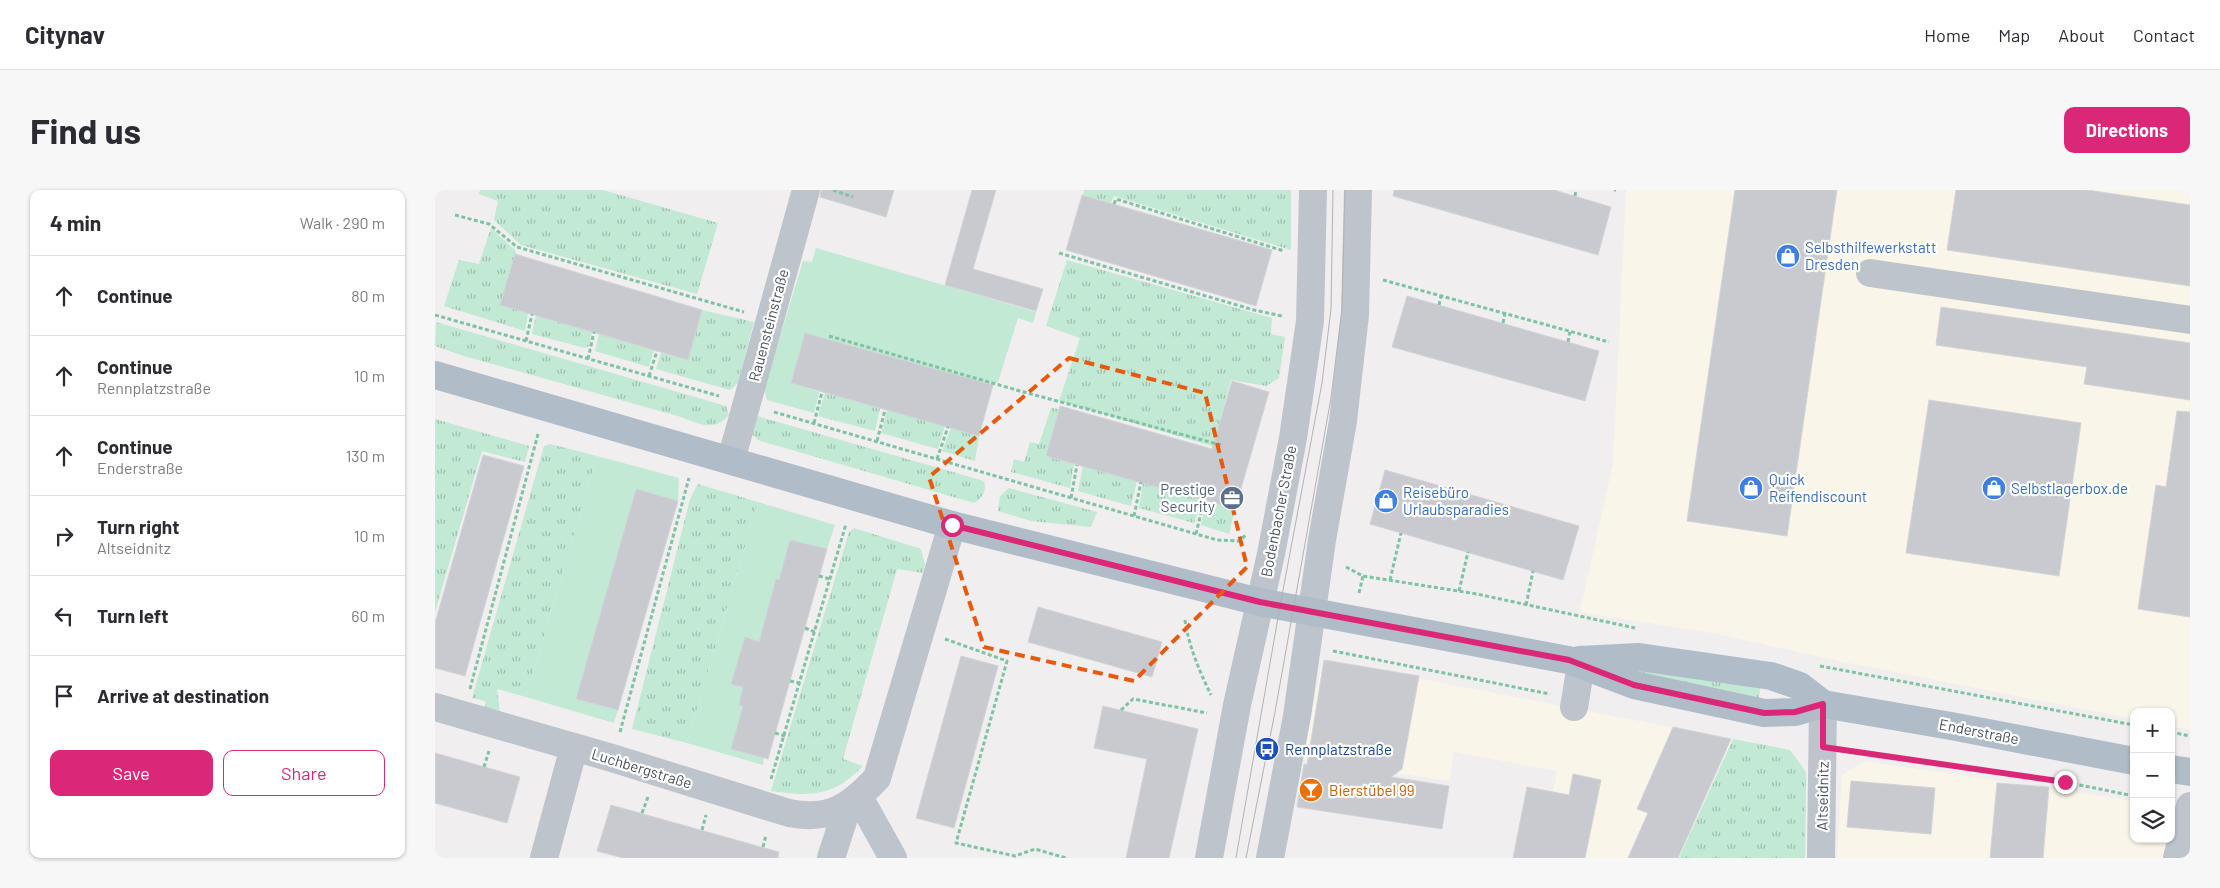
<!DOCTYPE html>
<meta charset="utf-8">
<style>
body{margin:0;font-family:Barlow,sans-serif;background:#f7f7f7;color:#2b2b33}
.controls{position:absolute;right:15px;bottom:15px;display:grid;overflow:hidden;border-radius:10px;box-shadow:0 1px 4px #0004}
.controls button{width:45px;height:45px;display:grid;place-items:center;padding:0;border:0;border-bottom:1px solid #e1e1e2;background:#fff;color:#2b2b33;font:25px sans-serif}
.stop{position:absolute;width:15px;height:15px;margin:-11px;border:4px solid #db2777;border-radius:50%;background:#fff}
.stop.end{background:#db2777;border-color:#fff;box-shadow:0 1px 5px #0008}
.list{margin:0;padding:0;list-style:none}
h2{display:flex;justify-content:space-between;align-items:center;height:65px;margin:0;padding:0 20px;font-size:21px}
h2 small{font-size:16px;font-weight:400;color:#7c7c81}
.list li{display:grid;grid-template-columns:32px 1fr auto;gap:15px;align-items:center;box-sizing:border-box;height:80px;padding:0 20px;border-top:1px solid #e1e1e2}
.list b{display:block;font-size:19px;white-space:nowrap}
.list p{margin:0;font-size:16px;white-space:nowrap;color:#7c7c81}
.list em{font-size:16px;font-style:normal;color:#7c7c81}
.actions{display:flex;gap:10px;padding:15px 20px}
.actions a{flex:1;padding:11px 0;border:1px solid #db2777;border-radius:10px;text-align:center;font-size:18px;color:#db2777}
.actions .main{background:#db2777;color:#fff}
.icon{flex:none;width:28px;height:28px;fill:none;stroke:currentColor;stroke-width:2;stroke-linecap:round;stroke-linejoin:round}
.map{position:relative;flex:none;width:1755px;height:668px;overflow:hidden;border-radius:10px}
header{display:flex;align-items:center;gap:30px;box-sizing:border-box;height:70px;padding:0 25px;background:#fff;border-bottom:1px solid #e1e1e2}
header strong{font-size:24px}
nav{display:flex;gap:28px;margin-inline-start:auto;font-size:18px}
.intro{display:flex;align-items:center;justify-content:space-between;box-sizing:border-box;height:120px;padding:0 30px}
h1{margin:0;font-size:35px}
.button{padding:12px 22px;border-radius:10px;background:#db2777;color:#fff;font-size:18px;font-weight:700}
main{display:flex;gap:30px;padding:0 30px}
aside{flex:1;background:#fff;border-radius:10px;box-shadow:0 1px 4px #0004}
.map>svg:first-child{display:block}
.commercial{fill:#f9f5e9}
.grass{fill:url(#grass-tufts)}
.garden{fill:#c1e9d3}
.building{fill:#c9cad0;stroke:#d2d4d8}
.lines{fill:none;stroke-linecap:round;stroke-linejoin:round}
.path{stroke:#7dc3a4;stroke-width:3;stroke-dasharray:4 2.5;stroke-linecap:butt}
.minor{stroke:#bec4cb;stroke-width:28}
.major{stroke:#b1bcc9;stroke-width:28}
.tram{stroke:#b1b3b7;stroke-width:1}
.route{stroke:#db2777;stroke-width:6}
.marked{fill:none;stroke:#e8590c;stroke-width:4;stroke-dasharray:10 6;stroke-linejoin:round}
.labels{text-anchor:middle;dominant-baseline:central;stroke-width:4.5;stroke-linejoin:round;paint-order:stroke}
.shop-label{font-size:15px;fill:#366cbe;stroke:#fff;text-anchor:start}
.street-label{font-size:15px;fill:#485059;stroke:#fff}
.service-label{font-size:15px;fill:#4e5e75;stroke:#fff;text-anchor:end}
.transit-label{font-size:15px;fill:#164399;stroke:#fff;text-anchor:start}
.food-label{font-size:15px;fill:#c56008;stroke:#fff;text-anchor:start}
</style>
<header>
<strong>Citynav</strong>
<nav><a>Home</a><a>Map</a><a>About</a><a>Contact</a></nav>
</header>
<div class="intro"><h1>Find us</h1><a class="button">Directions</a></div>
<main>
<aside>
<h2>4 min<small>Walk · 290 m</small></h2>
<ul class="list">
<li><svg class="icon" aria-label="ahead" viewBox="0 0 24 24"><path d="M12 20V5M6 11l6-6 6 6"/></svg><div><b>Continue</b></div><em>80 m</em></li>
<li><svg class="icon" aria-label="ahead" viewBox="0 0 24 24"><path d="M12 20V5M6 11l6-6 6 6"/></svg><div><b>Continue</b><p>Rennplatzstraße</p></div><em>10 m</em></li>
<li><svg class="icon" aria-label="ahead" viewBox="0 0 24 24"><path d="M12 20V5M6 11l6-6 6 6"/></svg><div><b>Continue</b><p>Enderstraße</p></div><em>130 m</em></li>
<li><svg class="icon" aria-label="right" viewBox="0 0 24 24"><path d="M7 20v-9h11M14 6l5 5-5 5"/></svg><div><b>Turn right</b><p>Altseidnitz</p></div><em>10 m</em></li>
<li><svg class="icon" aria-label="left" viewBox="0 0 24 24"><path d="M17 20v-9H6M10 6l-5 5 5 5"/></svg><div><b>Turn left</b></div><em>60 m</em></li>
<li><svg class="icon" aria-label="arrive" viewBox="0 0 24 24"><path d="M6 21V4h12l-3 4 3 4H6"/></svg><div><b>Arrive at destination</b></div></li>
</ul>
<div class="actions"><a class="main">Save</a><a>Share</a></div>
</aside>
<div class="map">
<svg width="1755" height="668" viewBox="0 0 1755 668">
<defs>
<pattern id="grass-tufts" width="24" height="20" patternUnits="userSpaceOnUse" patternTransform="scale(1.25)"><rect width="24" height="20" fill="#c1e9d3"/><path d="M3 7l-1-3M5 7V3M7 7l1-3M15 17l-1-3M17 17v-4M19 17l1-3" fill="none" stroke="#9fbfae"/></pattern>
</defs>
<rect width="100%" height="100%" fill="#f0eeee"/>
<g class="commercial">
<path d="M1191 0H1755V540L1736 536V522H1699V529L1408 472 1283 444 1145 422 1178 273Z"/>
<path d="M888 470 1298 549 1244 668H1134L1106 661 1122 581 1019 562 1014 591 867 569Z"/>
<path d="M1429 571 1699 611V649H1736V618L1755 622V668H1402L1407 585Z"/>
</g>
<g class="grass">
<path d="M45 0H168L283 33 262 104 86 55 59 30 63 11 44 4Z"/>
<path d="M649 0H856V60L679 6 676 13 648 5Z"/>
<path d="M56 38 80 60 93 123 90 141 9 116 24 70 44 74Z"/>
<path d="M632 70 837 128 836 144 850 147 844 188 831 196 796 190 785 230 802 235 794 261 624 211 645 148 611 136Z"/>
<path d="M267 120 319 132 303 193 295 200 221 179 226 162 253 170Z"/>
<path d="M101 125 157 142 154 156 150 158 97 144Z"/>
<path d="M1 132 291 216 294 225C279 242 264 234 246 227L29 166 0 156Z"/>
<path d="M164 144 219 160 214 177 160 161Z"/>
<path d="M390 203 445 218 440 241 383 226Z"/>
<path d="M616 218 624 219 611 266 639 274 635 298 576 282 579 269 589 272 595 252 604 254Z"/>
<path d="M452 220 510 236 503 259 446 243Z"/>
<path d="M315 224 549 291C552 300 547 309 539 313L323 250 316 243Z"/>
<path d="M0 229 94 256 90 272 47 261 0 422Z"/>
<path d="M516 238 544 246 540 271 507 261Z"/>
<path d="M115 254 162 266 91 507 62 499 65 521 49 517 51 511 37 508 109 256Z"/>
<path d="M648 276 702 291 696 316 643 301Z"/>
<path d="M708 293 766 310 767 318 764 319 759 333 704 318Z"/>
<path d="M263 294 323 312 252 553 197 539 255 309Z"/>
<path d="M574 298 662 322 656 337 596 331 563 321 565 306Z"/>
<path d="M771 311 800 319 794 344 766 335Z"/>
<path d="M419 338 486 359 490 375 488 383 462 379 408 569 428 576C399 606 376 607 336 601L414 342Z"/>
<path d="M1196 476 1325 498 1324 509 1195 483Z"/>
<path d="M1298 549 1355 560 1371 582 1370 668H1244Z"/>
</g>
<g class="garden">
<path d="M381 58 601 122 598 133 583 128 563 192 558 195 370 143 356 193 384 202 379 223 332 210 329 199 368 71 377 72Z"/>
<path d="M162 266 244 288 243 311 201 299 142 509 183 520 179 533 91 507Z"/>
<path d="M323 312 400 335 392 359 355 350 344 390H341L321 464 304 514 308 516 296 559 329 568 328 575 252 553Z"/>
</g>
<g class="building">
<path d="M386 0H459L451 27 385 7Z"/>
<path d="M537 0H561L538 79 608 99 601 121 510 95Z"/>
<path d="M959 0H1119L1176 17 1163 65 958 6Z"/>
<path d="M1300 0H1402L1352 346 1252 331Z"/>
<path d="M1521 0H1652L1755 15V96L1512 60Z"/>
<path d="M647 5 837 60 821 116 631 60Z"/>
<path d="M80 64 267 120 253 170 65 115Z"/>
<path d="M972 106 1164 161 1150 211 957 157Z"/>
<path d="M1506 117 1755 153V210L1649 194 1652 177 1501 155Z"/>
<path d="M370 143 558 195 544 246 356 193Z"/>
<path d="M797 191 834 202 800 319 611 266 625 216 777 259Z"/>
<path d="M1494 210 1646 233 1624 386 1471 363Z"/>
<path d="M1742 221 1755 222V427L1703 419 1721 295 1731 297Z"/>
<path d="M48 265 89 276 30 486 0 478V433Z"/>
<path d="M950 280 1144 336 1128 390 935 334Z"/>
<path d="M201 299 243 311 183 520 141 509Z"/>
<path d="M355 350 392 359 333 569 296 559 308 516 304 515 308 497 296 494 310 447 324 452 341 389 344 390Z"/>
<path d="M603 417 727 452 717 487 593 452Z"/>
<path d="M526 466 563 476 519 638 481 628Z"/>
<path d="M889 470 984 486 967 579 956 587 1014 596 1007 639 862 617 869 574 872 575Z"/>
<path d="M668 516 763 539 734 668H691L712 569 659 558Z"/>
<path d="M1238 537 1296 549 1243 668H1193L1213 623 1202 619Z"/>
<path d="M0 563 85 587 72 633 0 613Z"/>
<path d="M1138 584 1166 590 1150 668H1078L1092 597 1134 605Z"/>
<path d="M1416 591 1500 598 1496 644 1412 637Z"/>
<path d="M1562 593 1614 597 1608 668H1555Z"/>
<path d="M176 615 344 662 343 668H188L162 661Z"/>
</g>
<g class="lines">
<g class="path">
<path d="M398 0 418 7"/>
<path d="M1179 0H1181"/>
<path d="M1140 6 1141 0"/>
<path d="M679 14 681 9 849 61"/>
<path d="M20 25 54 34 82 57 309 122"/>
<path d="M624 63 819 120 847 126"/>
<path d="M948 90 1174 152"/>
<path d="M1004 115 1006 106"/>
<path d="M0 125 284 206"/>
<path d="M1068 133 1070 123"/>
<path d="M394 146 585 201 786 255"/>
<path d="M91 151 97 124"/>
<path d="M1133 152 1135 141"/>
<path d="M153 169 159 142"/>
<path d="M214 186 222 161"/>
<path d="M339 222 782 350 804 351 812 344"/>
<path d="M379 233 387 202"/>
<path d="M442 251 450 220"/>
<path d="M502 269 513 237"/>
<path d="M636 308 642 275"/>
<path d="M699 326 706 292"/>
<path d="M761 344 769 310"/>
<path d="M911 377 928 386 1042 404 1200 438"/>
<path d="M384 386 395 389"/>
<path d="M955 390 966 343"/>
<path d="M1024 401 1033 362"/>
<path d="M924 403 928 386"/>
<path d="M1091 415 1098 381"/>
<path d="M750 430C754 457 764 480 776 505"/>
<path d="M370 438 380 442"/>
<path d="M510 449 572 471 521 653 580 666 600 659 631 668"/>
<path d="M898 461 1115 504"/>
<path d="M1385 476 1699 535"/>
<path d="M355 491 365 493"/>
<path d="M35 499 103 244"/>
<path d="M686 520 698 509 772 523"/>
<path d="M185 542 254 288"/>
<path d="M1736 542 1755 546"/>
<path d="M340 543 350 546"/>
<path d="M1413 560 1630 592 1699 606"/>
<path d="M49 577 54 561"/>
<path d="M336 589 411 334"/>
<path d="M207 623 213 607"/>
<path d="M267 640 271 625"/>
<path d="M328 657 331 645"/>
</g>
<g class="minor">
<path d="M1435 83 1755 130"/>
<path d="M296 270 371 0"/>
<path d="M0 517 177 568 354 623C395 631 415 617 442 588L517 335"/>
<path d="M1139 517 1146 475"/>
<path d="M424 607 458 668"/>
<path d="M109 668 139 557"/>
<path d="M396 668 413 615"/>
<path d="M774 668 802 515 836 364 858 248 875 131 878 0"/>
<path d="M835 668 862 526 887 350 908 231 920 125 923 0"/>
<path d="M1386 668 1388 514"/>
<path d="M1742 668 1755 616"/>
</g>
<g class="major">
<path d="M0 185 517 335 825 412 1133 470 1199 495 1329 523 1360 522 1388 514 1516 536 1699 571"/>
<path d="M1144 470 1204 467 1336 486 1365 496 1388 514"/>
<path d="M1736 579 1755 582"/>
</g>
<g class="tram">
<path d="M801 668 845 416 887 193 896 119 898 0"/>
<path d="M811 668 840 522 896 208 907 119 910 0"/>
</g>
</g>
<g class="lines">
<path class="route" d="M517 335 825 412 1134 470 1199 495 1329 523 1360 522 1388 514V557L1630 592"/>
</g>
<path class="marked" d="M634 168 770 203 812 377 699 491 549 457 494 287Z"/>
<defs>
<g id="shop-disc" transform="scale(1.25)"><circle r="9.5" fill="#3f7fe0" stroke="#fff"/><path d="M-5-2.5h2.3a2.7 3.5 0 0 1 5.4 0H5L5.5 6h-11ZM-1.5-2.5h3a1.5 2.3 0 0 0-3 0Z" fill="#fff"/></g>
<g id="office-disc" transform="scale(1.25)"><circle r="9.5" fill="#5c6f8a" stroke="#fff"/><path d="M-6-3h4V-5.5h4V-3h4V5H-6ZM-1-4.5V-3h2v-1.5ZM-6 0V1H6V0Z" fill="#fff"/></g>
<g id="bus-disc" transform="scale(1.25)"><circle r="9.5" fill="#1a4fb4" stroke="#fff"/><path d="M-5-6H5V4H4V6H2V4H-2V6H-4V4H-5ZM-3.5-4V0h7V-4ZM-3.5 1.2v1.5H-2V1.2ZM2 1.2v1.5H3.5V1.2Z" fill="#fff"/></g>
<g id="bar-disc" transform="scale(1.25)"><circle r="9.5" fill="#e8710a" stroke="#fff"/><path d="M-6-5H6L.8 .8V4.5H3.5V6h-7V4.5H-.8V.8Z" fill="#fff"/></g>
</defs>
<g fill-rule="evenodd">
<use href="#shop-disc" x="1353" y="66"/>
<use href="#shop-disc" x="1316" y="298"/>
<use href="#shop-disc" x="1559" y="298"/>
<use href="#office-disc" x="797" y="308"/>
<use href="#shop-disc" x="951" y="311"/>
<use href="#bus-disc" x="832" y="559"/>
<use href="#bar-disc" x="876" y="600"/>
</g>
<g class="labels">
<g class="shop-label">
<text x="1370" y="57">Selbsthilfewerkstatt<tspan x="1370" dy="17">Dresden</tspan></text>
<text x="1334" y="289">Quick<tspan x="1334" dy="17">Reifendiscount</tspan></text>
<text x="1576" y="298">Selbstlagerbox.de</text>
<text x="968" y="302">Reisebüro<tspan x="968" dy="17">Urlaubsparadies</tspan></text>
</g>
<g class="street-label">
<text transform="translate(333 135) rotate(-75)">Rauensteinstraße</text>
<text transform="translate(843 321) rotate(-79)">Bodenbacher Straße</text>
<text transform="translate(1544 541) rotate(11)">Enderstraße</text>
<text transform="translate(207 578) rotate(17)">Luchbergstraße</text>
<text transform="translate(1387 606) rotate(-89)">Altseidnitz</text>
</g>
<g class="service-label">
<text x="780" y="299">Prestige<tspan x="780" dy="17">Security</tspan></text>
</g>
<g class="transit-label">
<text x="850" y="559">Rennplatzstraße</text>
</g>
<g class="food-label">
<text x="894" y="600">Bierstübel 99</text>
</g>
</g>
</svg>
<div class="controls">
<button>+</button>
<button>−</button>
<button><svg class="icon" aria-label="layers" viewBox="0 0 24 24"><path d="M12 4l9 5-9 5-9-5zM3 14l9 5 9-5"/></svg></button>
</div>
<div class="stop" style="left:517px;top:335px"></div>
<div class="stop end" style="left:1630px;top:592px"></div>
</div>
</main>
